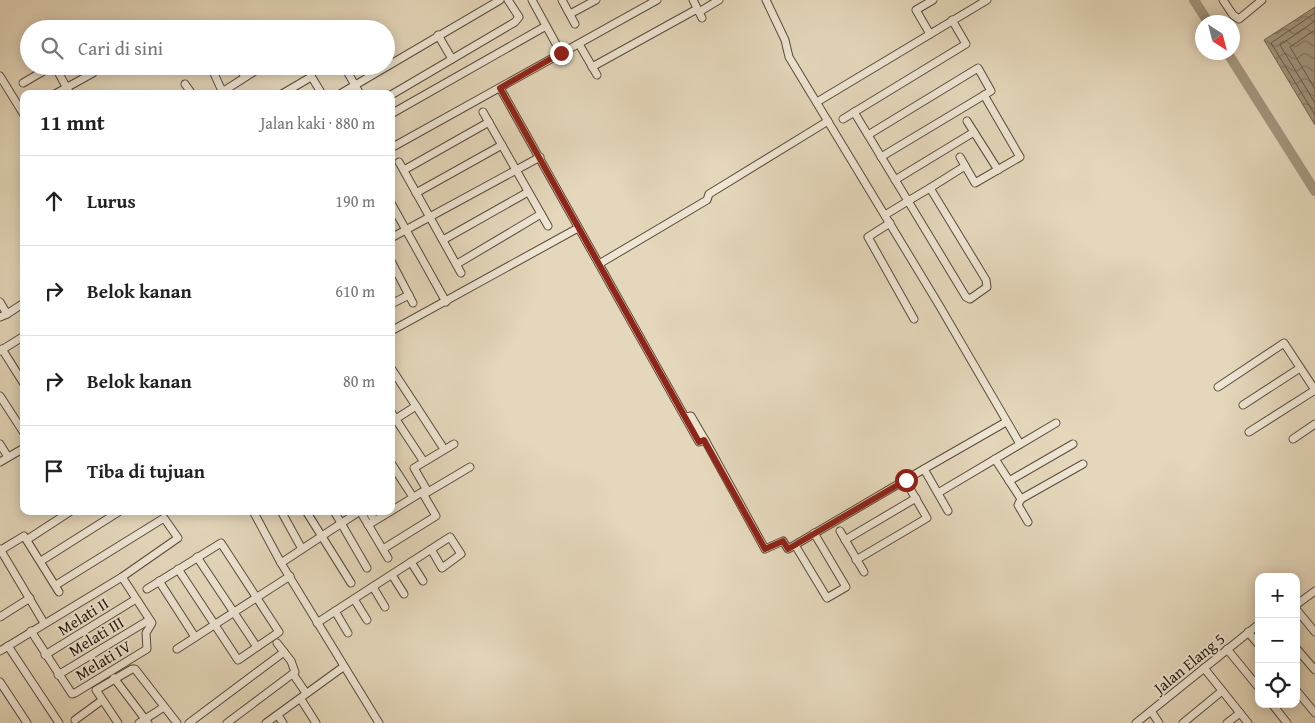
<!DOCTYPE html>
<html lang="id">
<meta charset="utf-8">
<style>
body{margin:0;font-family:"Gentium Book Plus",serif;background:#f2f2f2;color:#222}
.controls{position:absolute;right:15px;bottom:15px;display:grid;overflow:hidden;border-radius:10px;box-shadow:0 2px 12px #0003}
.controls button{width:45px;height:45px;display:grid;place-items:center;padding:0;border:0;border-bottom:1px solid #e0e0e0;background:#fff;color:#222;font:25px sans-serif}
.compass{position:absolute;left:1195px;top:15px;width:45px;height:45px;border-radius:50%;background:#fff;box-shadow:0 2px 12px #0003;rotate:144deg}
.stop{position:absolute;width:15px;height:15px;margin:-11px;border:4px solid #8f2418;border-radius:50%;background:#fff}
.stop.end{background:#8f2418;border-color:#fff;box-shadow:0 1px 5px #0008}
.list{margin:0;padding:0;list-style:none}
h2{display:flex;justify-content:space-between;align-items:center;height:65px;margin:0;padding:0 20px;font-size:21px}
h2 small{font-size:16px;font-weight:400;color:#767676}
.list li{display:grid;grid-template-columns:32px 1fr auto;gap:15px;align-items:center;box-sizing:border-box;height:90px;padding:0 20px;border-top:1px solid #e0e0e0}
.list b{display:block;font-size:19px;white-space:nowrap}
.list em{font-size:16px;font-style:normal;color:#767676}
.icon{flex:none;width:28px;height:28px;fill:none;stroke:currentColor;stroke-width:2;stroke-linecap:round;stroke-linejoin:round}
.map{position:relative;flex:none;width:1315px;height:723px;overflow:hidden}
.search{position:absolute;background:#fff;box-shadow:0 2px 12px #0003;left:20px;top:20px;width:375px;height:55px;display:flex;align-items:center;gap:12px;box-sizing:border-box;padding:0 18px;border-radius:28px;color:#767676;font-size:19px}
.panel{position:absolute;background:#fff;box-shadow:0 2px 12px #0003;left:20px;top:90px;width:375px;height:425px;border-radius:10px}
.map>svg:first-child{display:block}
.water{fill:url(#water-waves);stroke:#736654}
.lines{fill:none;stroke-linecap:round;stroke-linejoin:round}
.shore{stroke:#665a48;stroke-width:1}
.river{stroke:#a59781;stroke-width:10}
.minor-casing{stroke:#574b3b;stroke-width:9}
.minor{stroke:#eee5d3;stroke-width:7}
.route{stroke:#8f2418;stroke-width:6}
.labels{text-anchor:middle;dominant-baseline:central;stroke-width:4;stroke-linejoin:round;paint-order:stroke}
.street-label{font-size:16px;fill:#281c10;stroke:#eee5d3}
</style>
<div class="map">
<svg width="1315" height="723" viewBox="0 0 1315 723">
<defs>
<pattern id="water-waves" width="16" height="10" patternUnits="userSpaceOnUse" patternTransform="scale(1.25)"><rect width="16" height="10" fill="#a59781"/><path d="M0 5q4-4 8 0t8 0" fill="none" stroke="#867a68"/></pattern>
</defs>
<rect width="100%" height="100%" fill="#e5d7bb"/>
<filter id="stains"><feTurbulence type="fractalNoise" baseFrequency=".004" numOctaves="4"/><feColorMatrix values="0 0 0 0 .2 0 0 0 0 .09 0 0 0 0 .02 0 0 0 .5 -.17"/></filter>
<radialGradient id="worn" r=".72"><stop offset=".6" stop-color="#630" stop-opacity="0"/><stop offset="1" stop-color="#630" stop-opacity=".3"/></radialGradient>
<path class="water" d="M1315 7V125L1264 40Z"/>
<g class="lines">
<g class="shore">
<path d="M1315 13 1271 43 1315 115"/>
<path d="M1315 21 1280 45 1315 103"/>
<path d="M1315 30 1290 47 1315 89"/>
</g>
<g class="river">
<path d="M1194 0 1208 22"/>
<path d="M1227 52 1315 191"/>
</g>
<g class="minor-casing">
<g id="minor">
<path d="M532 0 561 53"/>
<path d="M562 0 575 24"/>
<path d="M693 0 702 18"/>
<path d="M766 0 785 40 789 57 939 305 1020 444"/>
<path d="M1223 0 1233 15 1239 19 1262 0"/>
<path d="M699 12 719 0"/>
<path d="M570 14 596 0"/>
<path d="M930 34 916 10 933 0"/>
<path d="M438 35 452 59"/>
<path d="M579 44 597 75"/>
<path d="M55 66 70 94"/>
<path d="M239 66 245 77"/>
<path d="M305 66 322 94"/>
<path d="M344 66 360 94"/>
<path d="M592 67 697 9"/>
<path d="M212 69 222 91"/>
<path d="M0 76 24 115"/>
<path d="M23 83 52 66"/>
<path d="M185 84 192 94"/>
<path d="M500 88 699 442 705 440 765 549 783 541 788 549 924 469"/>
<path d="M55 94 93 73"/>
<path d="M219 94 263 66"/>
<path d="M282 94 311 77"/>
<path d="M340 94 500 0"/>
<path d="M391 95 515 22 519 17 508 0"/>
<path d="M817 102 987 0"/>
<path d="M483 112 548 226"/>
<path d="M854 112 908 201 930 188 986 280 987 287 970 299 966 297 908 201 885 215"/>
<path d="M391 114 546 26"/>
<path d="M843 119 966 44 952 20"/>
<path d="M967 121 998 170"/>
<path d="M868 135 978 68 991 91 881 157"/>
<path d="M391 148 657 0"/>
<path d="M960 157 975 183 1020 157 984 95"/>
<path d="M399 162 461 273"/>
<path d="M404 170 489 122"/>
<path d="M895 180 974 132"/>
<path d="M930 188 965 166"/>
<path d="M416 193 502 145"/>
<path d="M391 203 446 302"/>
<path d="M890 223 868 237 914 319"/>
<path d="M391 238 540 157"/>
<path d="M443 240 528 192"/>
<path d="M391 261 413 303"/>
<path d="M457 264 541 214"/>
<path d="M599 264 707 200 709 194 828 121"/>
<path d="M0 302 7 314 0 317"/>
<path d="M391 304 409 295"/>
<path d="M7 314 24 303"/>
<path d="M391 331 578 228"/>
<path d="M2 349 24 384"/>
<path d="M0 351 24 336"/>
<path d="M391 368 416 406 391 422"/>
<path d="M1218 387 1284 343 1315 390 1249 432"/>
<path d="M0 396 24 433"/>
<path d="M1243 405 1300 368"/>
<path d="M416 406 442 446"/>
<path d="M391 412 422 459"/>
<path d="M685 417 691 416 705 440"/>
<path d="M1293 439 1315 424"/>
<path d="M0 444 8 457"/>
<path d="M454 444 414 468 428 492 470 467"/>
<path d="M995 459 1021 499 1018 505 1028 522"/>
<path d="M0 462 24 448"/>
<path d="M391 463 411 494"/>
<path d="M1009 481 1073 444"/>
<path d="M938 493 1056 423"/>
<path d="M1021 499 1083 464"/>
<path d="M253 511 281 563 379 723"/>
<path d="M281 511 302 549"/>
<path d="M306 511 351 583"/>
<path d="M334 511 367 568"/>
<path d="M360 511 388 558"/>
<path d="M369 511 373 518"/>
<path d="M948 511 924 469 1006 422"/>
<path d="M368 525 391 511"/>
<path d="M840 531 864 572"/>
<path d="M28 539 71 511"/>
<path d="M845 540 916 498"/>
<path d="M795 545 827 598 846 587 814 533"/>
<path d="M0 549 44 623"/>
<path d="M383 549 436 516 422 492 391 511"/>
<path d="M1 550 24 536 59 592"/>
<path d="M197 557 257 647"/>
<path d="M856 560 927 518 905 480"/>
<path d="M41 561 120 511"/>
<path d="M411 562 423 581"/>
<path d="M281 563 360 511"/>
<path d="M392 575 404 594"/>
<path d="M159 581 195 637"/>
<path d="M373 587 385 607"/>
<path d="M147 589 221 543 279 632 238 660 178 569"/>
<path d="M354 599 367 620"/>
<path d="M1296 605 1315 591"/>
<path d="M1296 609 1315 632"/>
<path d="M335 611 348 633"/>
<path d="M0 617 30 598"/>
<path d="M317 623C361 594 405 566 450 537L461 554 442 568 431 549"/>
<path d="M31 631 72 694 75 693 147 649 146 633 152 623 122 577"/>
<path d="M1248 632 1259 645"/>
<path d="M8 646 59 723"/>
<path d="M1296 648 1315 670"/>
<path d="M177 649 290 576"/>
<path d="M1227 649 1259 688"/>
<path d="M0 651 122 577 178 538 164 518 56 585"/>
<path d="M45 655 136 599"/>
<path d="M1204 668 1248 723"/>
<path d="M293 674 306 693"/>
<path d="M58 675 149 620"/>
<path d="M114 678 148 723"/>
<path d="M0 682 27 723"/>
<path d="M1296 690 1315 713"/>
<path d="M302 701 316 723"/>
<path d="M1272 704 1287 723"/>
<path d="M1151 711 1159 723"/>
<path d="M279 717 283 723"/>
<path d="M75 720 101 701"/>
<path d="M118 723 96 690 132 669H135L177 723"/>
<path d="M139 723 164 707"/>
<path d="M189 723 284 652"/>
<path d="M227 723 295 672 291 661 277 643"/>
<path d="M266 723 343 667"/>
<path d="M1136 723 1259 624"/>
<path d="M1183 723 1222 691"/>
<path d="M1227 723 1240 713"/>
</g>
</g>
<use href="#minor" class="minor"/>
</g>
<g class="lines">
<path class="route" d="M561 53 500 88 699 442 704 440 765 549 783 541 788 549 906 480"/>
</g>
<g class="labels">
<g class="street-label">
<text transform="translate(83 616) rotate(-32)">Melati II</text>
<text transform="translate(96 636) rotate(-31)">Melati III</text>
<text transform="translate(103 660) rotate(-31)">Melati IV</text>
<text transform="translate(1189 663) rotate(-39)">Jalan Elang 5</text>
</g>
</g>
<rect width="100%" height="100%" filter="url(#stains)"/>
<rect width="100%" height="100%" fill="url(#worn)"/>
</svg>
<div class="controls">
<button>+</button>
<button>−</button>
<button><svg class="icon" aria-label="locate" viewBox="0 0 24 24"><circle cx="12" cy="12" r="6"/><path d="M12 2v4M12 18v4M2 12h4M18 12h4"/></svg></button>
</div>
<svg class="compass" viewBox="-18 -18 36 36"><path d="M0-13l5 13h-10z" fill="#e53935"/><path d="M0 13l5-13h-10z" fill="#767676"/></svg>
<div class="stop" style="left:906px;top:480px"></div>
<div class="stop end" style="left:561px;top:53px"></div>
<div class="search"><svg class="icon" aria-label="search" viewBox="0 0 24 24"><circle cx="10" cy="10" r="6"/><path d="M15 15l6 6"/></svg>Cari di sini</div>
<section class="panel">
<h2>11 mnt<small>Jalan kaki · 880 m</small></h2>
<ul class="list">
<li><svg class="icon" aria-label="ahead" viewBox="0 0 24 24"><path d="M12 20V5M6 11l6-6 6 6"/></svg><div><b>Lurus</b></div><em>190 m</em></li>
<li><svg class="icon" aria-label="right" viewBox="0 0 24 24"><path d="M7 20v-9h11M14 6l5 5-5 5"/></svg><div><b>Belok kanan</b></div><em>610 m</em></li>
<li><svg class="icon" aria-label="right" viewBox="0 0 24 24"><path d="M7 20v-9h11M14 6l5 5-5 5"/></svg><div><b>Belok kanan</b></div><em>80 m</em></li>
<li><svg class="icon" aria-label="arrive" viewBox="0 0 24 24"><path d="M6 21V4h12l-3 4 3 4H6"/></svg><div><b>Tiba di tujuan</b></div></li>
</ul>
</section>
</div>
